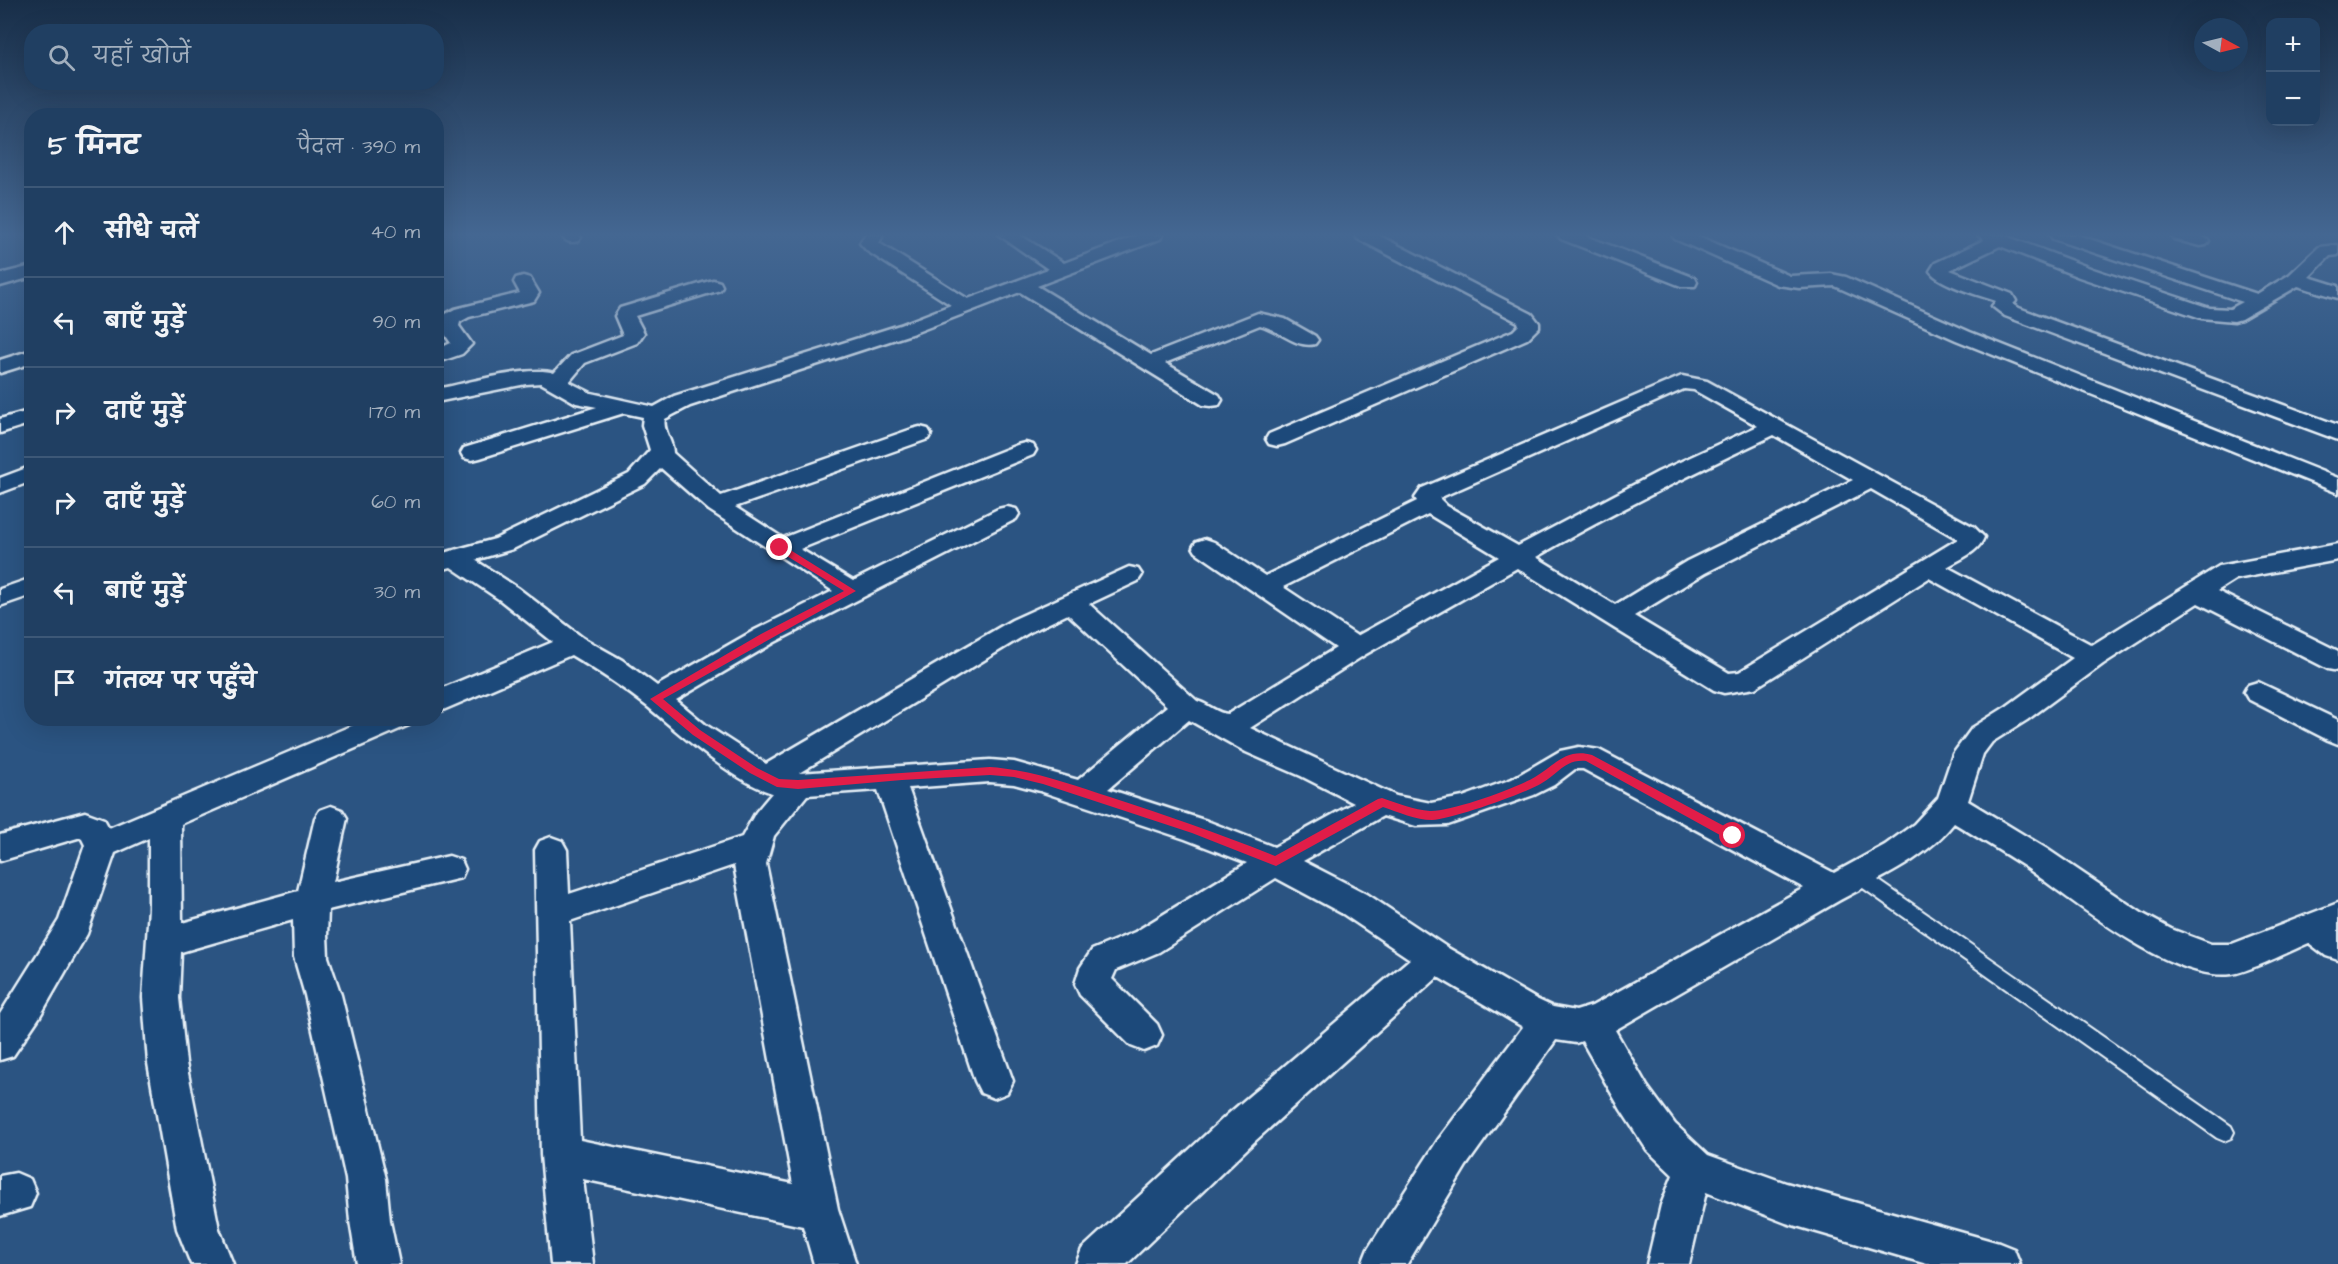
<!DOCTYPE html>
<html lang="hi">
<meta charset="utf-8">
<style>
body{margin:0;font-family:"Architects Daughter","Playpen Sans Deva",sans-serif;background:#284668;color:#f1f3f6}
.controls{position:absolute;right:18px;top:18px;display:grid;overflow:hidden;border-radius:12px;box-shadow:0 6px 24px #0002}
.controls button{width:54px;height:54px;display:grid;place-items:center;padding:0;border:0;border-bottom:2px solid #3d5877;background:#203f62;color:#f1f3f6;font:30px sans-serif}
.compass{position:absolute;left:2194px;top:18px;width:54px;height:54px;border-radius:50%;background:#203f62;box-shadow:0 6px 24px #0002;rotate:97deg}
.stop{position:absolute;width:18px;height:18px;margin:-14px;border:4px solid #e11d48;border-radius:50%;background:#fff}
.stop.end{background:#e11d48;border-color:#fff;box-shadow:0 2px 6px #0008}
.list{margin:0;padding:0;list-style:none}
h2{display:flex;justify-content:space-between;align-items:center;height:78px;margin:0;padding:0 24px;font-size:26px}
h2 small{font-size:20px;font-weight:400;color:#a2afbe}
.list li{display:grid;grid-template-columns:39px 1fr auto;gap:18px;align-items:center;box-sizing:border-box;height:90px;padding:0 24px;border-top:2px solid #3d5877}
.list b{display:block;font-size:22px;white-space:nowrap}
.list em{font-size:20px;font-style:normal;color:#a2afbe}
.icon{flex:none;width:33px;height:33px;fill:none;stroke:currentColor;stroke-width:2;stroke-linecap:round;stroke-linejoin:round}
.map{position:relative;flex:none;width:2338px;height:1264px;overflow:hidden}
.search{position:absolute;background:#203f62;box-shadow:0 6px 24px #0002;left:24px;top:24px;width:420px;height:66px;display:flex;align-items:center;gap:15px;box-sizing:border-box;padding:0 21px;border-radius:24px;color:#a2afbe;font-size:22px}
.panel{position:absolute;background:#203f62;box-shadow:0 6px 24px #0002;left:24px;top:108px;width:420px;height:618px;border-radius:24px}
.map>svg:first-child{display:block}
.lines{fill:none;stroke-linecap:round;stroke-linejoin:round}
.service-casing{stroke:#e8f1f8;stroke-width:4}
.minor-casing{stroke:#e8f1f8;stroke-width:5}
.service{fill:#1f4a7a;fill-rule:evenodd}
.minor{fill:#1f4a7a;fill-rule:evenodd}
.route{fill:#e11d48}
</style>
<div class="map">
<svg width="2338" height="1264" viewBox="0 0 2338 1264">
<rect width="100%" height="100%" fill="#2b5482"/>
<filter id="ink" filterUnits="userSpaceOnUse"><feTurbulence type="fractalNoise" baseFrequency=".0167" numOctaves="2"/><feDisplacementMap in="SourceGraphic" scale="12" xChannelSelector="R" yChannelSelector="G"/><feConvolveMatrix kernelMatrix="1 2 1 2 8 2 1 2 1" color-interpolation-filters="sRGB"/></filter>
<g filter="url(#ink)">
<g class="lines">
<g class="service-casing">
<path id="service" d="M1859 869 1865 871 2231 1126 2234 1132 2231 1138 2224 1141 2217 1138 1853 881 1851 876 1853 871Z"/>
</g>
<g class="minor-casing">
<g id="minor">
<path d="M561 235H579L581 237 578 241C570 243 566 242 561 235Z"/>
<path d="M865 235H883L879 243 968 299 1048 269 999 235H1020L1064 263 1138 235H1163L1160 239 1037 286 1151 355 1258 313 1285 319 1315 336 1318 340 1315 344C1296 349 1278 329 1260 325L1165 363 1219 395 1222 400 1219 405 1211 406 1203 405 1020 292 914 333 690 406 665 419C662 430 673 441 673 453L721 496 912 429 920 427 928 429 931 434 928 439 735 507 783 538 1017 445 1025 443 1033 445 1036 450 1033 455 800 549 853 581 998 509 1007 507 1016 509 1019 514 1016 519 775 642 676 700 706 725 766 764 1012 620 1129 567 1138 569 1142 575 1138 581 1089 604 1197 701C1208 704 1218 714 1228 714L1336 648 1196 552 1193 547 1196 542 1205 539 1214 542 1265 576 1417 501 1415 498 1422 488 1682 376 1707 381 1974 527 1984 537C1979 552 1960 559 1947 567L2092 645 2219 566 2338 544V560L2236 579 2217 591 2338 651V671L2328 669 2198 603 2103 664 2027 720 1992 742 1983 754 1968 801 2047 849 2143 914 2171 929 2211 944H2232L2338 903V960L2326 956 2309 943C2290 951 2251 971 2232 974 2170 982 2073 900 2024 866 2001 851 1977 837 1954 823 1923 862 1875 880 1833 904 1761 946 1688 988 1615 1030L1647 1086 1675 1124 1708 1155 1786 1183 1999 1243 2014 1249 2020 1264H1927L1786 1223 1706 1192 1689 1264H1647L1661 1205 1673 1175 1647 1150 1621 1110 1582 1041 1576 1043 1556 1040 1466 1166 1407 1264H1362L1368 1249 1438 1140 1523 1027 1438 977 1255 1141 1127 1264H1076L1082 1249 1227 1115 1410 959 1343 914 1276 878 1159 952 1116 970 1112 979 1157 1024 1162 1035 1157 1046 1144 1051 1131 1046 1080 995 1075 984 1080 968 1092 950 1135 932 1247 863 1185 839 1040 791 1014 784 990 782 908 788 1013 1081 1007 1093 994 1098 981 1093 975 1081 878 790 807 795 774 836 766 864 838 1209 856 1264H814L803 1226 583 1179 593 1264H551L541 1155 535 850 540 841 551 837 562 841 567 850 569 894 742 837 756 812 772 793C733 781 680 734 648 707 624 688 598 671 571 655L436 713V691L553 642 500 600 451 567 436 571V555L495 539 629 474 650 450 642 425 643 417 624 413 480 458 472 460 464 458 461 453 464 448 597 407 576 403 541 383 526 384 436 402V389C464 384 529 365 554 373L571 355 623 335 615 316 620 308 713 280 720 282 722 286 720 290 635 316 644 333 637 343 585 363 569 382 591 393 654 407 674 396 900 325 951 305 867 251 860 243ZM1684 389 1694 390 1758 426 1658 472 1518 546 1447 506 1439 498ZM1774 435 1853 480 1687 561 1615 605 1536 557C1614 512 1693 473 1774 435ZM661 468 709 510 833 591 755 630 657 686 622 660 583 638 518 588 475 560 513 549 645 484ZM1871 489 1958 539 1739 672 1729 673 1634 616 1705 573ZM1428 514 1499 557 1357 636 1283 587ZM1517 568 1714 690 1724 693 1755 688 1929 578 2073 658 2007 706 1972 728 1953 754 1938 798 1914 824 1885 845 1834 873 1599 750 1579 747 1560 751 1512 779 1463 797 1431 803 1396 796 1250 728 1366 654ZM1068 614 1167 706 1078 780 1014 762 990 760 799 773 1030 632ZM1189 720 1246 752 1301 776 1354 803 1274 847 1207 821 1108 789ZM1575 769H1583L1804 888 1592 1006 1576 1011 1553 1007 1536 999 1448 948 1367 894 1303 861 1383 816 1416 826 1448 825 1534 795 1554 785ZM734 865 793 1184 580 1140 570 921Z"/>
<path d="M1355 235H1378L1532 314 1539 323V327L1527 339 1285 444 1277 446 1269 444 1266 439 1269 434 1513 331 1519 325 1518 322 1358 239Z"/>
<path d="M1558 235H1583L1695 278 1697 282 1695 286H1681L1561 239Z"/>
<path d="M1672 235H1696L1790 276 1831 274 1846 277 1970 332 2338 478V493L1956 340 1835 286 1799 288 1778 285 1675 239Z"/>
<path d="M1978 235H2003L2093 269 2210 308 2230 309 2243 302 2053 239 2050 235H2077L2257 294 2289 275 2319 247 2338 245V255L2330 256 2309 277 2338 286V298L2298 286 2241 319 2234 321 2201 318 2079 277 2000 246 1950 270 2012 294 2016 301 2013 304 2019 308 2338 425V440L2005 316 1992 306 1996 301C1979 295 1940 285 1930 271L1935 263 1984 240Z"/>
<path d="M2171 235C2183 235 2200 232 2209 241L2206 245 2200 246 2174 239Z"/>
<path d="M32 266V277L0 286V274Z"/>
<path d="M523 276 530 278 539 293 534 301 469 317 460 322 459 326 472 344 462 354 436 363V350L451 343 439 326 444 315 455 309 520 293 514 282 516 278Z"/>
<path d="M32 350V363L0 373V360Z"/>
<path d="M32 410V423L0 433V419Z"/>
<path d="M32 466V481L0 493V478Z"/>
<path d="M32 578V595L0 606V589Z"/>
<path d="M2258 682 2338 720V744L2328 740 2248 699 2244 692 2248 685Z"/>
<path d="M370 718H413L409 725 181 824 182 923 298 891 315 818 320 810 331 806 342 810 347 818 333 882 449 856 461 860 465 869 461 878 328 910 327 935 328 957 341 995 386 1179 390 1221 399 1264H357L350 1221 346 1179 305 995 294 957 293 920 181 952 179 998 186 1063 219 1229 233 1264H191L177 1229 148 1063 143 998 149 908V838L115 853 87 934 40 1016 13 1056 0 1060V1014L59 920 85 845 81 837 0 861V835L85 812 104 819 109 828Z"/>
<path d="M16 1173 30 1179 36 1193 30 1207 0 1216V1176Z"/>
</g>
</g>
<use href="#service" class="service"/>
<use href="#minor" class="minor"/>
</g>
</g>
<linearGradient id="sky" x2="0" y2="1"><stop stop-color="#182e48"/><stop offset="0.57" stop-color="#446792"/><stop offset="1" stop-color="#446792" stop-opacity="0"/></linearGradient>
<rect width="2338" height="412" fill="url(#sky)"/>
<path class="route" d="M777 546H784L856 591 663 699 700 730 757 768 779 779 798 780 990 767C1032 770 1070 784 1110 797 1166 815 1220 834 1275 856L1378 799 1382 798C1397 803 1414 810 1430 811 1450 812 1517 788 1535 777 1555 765 1566 748 1592 755L1737 833 1739 836 1733 841 1729 840 1586 761C1565 759 1558 774 1542 783 1524 794 1452 819 1432 820 1416 820 1398 812 1383 807L1276 866 1192 833 1043 784 1014 777 990 775 902 780 798 789 777 787 750 773 693 735 650 699 761 634 844 591 777 550Z"/>
</svg>
<div class="controls">
<button>+</button>
<button>−</button>
</div>
<svg class="compass" viewBox="-18 -18 36 36"><path d="M0-13l5 13h-10z" fill="#e53935"/><path d="M0 13l5-13h-10z" fill="#a2afbe"/></svg>
<div class="stop" style="left:1733px;top:836px"></div>
<div class="stop end" style="left:780px;top:548px"></div>
<div class="search"><svg class="icon" aria-label="search" viewBox="0 0 24 24"><circle cx="10" cy="10" r="6"/><path d="M15 15l6 6"/></svg>यहाँ खोजें</div>
<section class="panel">
<h2>5 मिनट<small>पैदल · 390 m</small></h2>
<ul class="list">
<li><svg class="icon" aria-label="ahead" viewBox="0 0 24 24"><path d="M12 20V5M6 11l6-6 6 6"/></svg><div><b>सीधे चलें</b></div><em>40 m</em></li>
<li><svg class="icon" aria-label="left" viewBox="0 0 24 24"><path d="M17 20v-9H6M10 6l-5 5 5 5"/></svg><div><b>बाएँ मुड़ें</b></div><em>90 m</em></li>
<li><svg class="icon" aria-label="right" viewBox="0 0 24 24"><path d="M7 20v-9h11M14 6l5 5-5 5"/></svg><div><b>दाएँ मुड़ें</b></div><em>170 m</em></li>
<li><svg class="icon" aria-label="right" viewBox="0 0 24 24"><path d="M7 20v-9h11M14 6l5 5-5 5"/></svg><div><b>दाएँ मुड़ें</b></div><em>60 m</em></li>
<li><svg class="icon" aria-label="left" viewBox="0 0 24 24"><path d="M17 20v-9H6M10 6l-5 5 5 5"/></svg><div><b>बाएँ मुड़ें</b></div><em>30 m</em></li>
<li><svg class="icon" aria-label="arrive" viewBox="0 0 24 24"><path d="M6 21V4h12l-3 4 3 4H6"/></svg><div><b>गंतव्य पर पहुँचे</b></div></li>
</ul>
</section>
</div>
